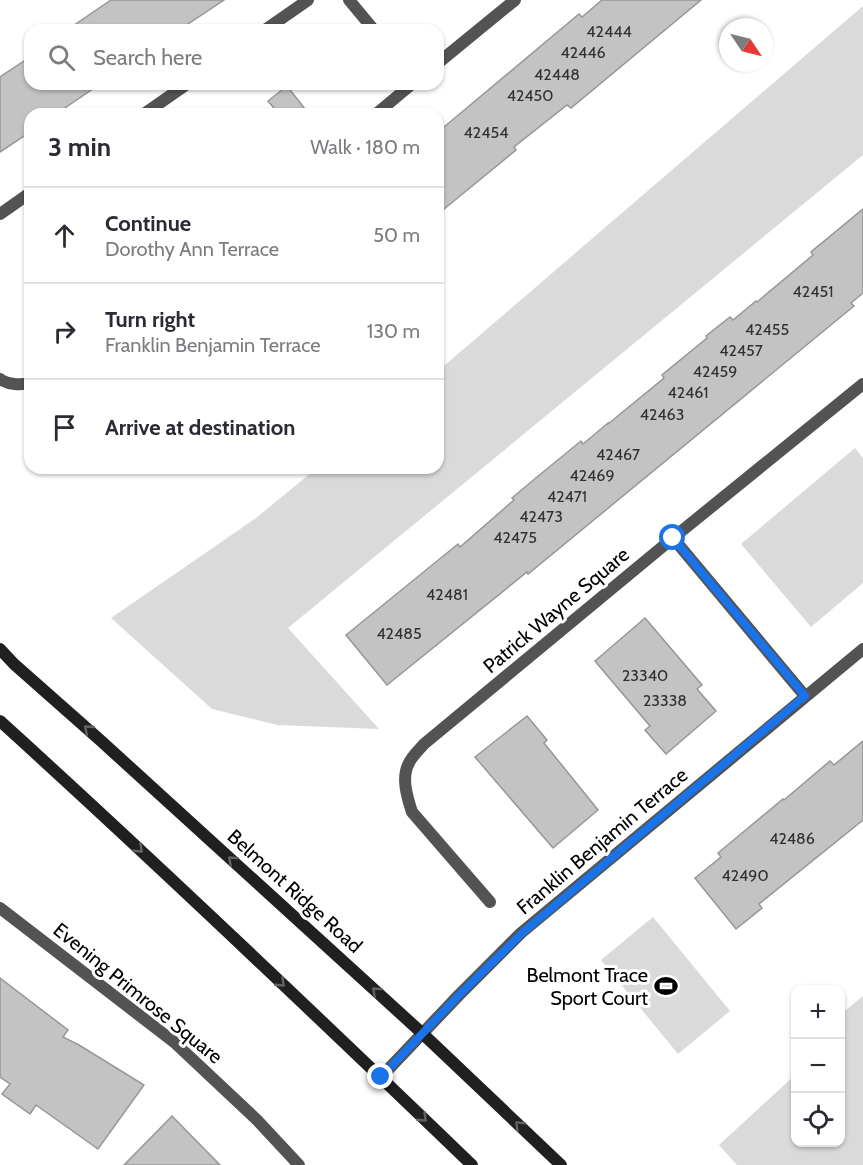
<!DOCTYPE html>
<meta charset="utf-8">
<style>
body{margin:0;font-family:Cabin,sans-serif;background:#f2f2f3;color:#2b2b33}
.controls{position:absolute;right:18px;bottom:18px;display:grid;overflow:hidden;border-radius:12px;box-shadow:0 2px 4px #0004}
.controls button{width:54px;height:54px;display:grid;place-items:center;padding:0;border:0;border-bottom:2px solid #e1e1e2;background:#fff;color:#2b2b33;font:30px sans-serif}
.compass{position:absolute;left:719px;top:18px;width:54px;height:54px;border-radius:50%;background:#fff;box-shadow:0 2px 4px #0004;rotate:125deg}
.stop{position:absolute;width:18px;height:18px;margin:-14px;border:4px solid #1a73e8;border-radius:50%;background:#fff}
.stop.end{background:#1a73e8;border-color:#fff;box-shadow:0 2px 6px #0008}
.list{margin:0;padding:0;list-style:none}
h2{display:flex;justify-content:space-between;align-items:center;height:78px;margin:0;padding:0 24px;font-size:26px}
h2 small{font-size:20px;font-weight:400;color:#7c7c81}
.list li{display:grid;grid-template-columns:39px 1fr auto;gap:18px;align-items:center;box-sizing:border-box;height:96px;padding:0 24px;border-top:2px solid #e1e1e2}
.list b{display:block;font-size:22px;white-space:nowrap}
.list p{margin:0;font-size:20px;white-space:nowrap;color:#7c7c81}
.list em{font-size:20px;font-style:normal;color:#7c7c81}
.icon{flex:none;width:33px;height:33px;fill:none;stroke:currentColor;stroke-width:2;stroke-linecap:round;stroke-linejoin:round}
.map{position:relative;flex:none;width:863px;height:1165px;overflow:hidden}
.search{position:absolute;background:#fff;box-shadow:0 2px 4px #0004;left:24px;top:24px;width:420px;height:66px;display:flex;align-items:center;gap:15px;box-sizing:border-box;padding:0 21px;border-radius:18px;color:#7c7c81;font-size:22px}
.panel{position:absolute;background:#fff;box-shadow:0 2px 4px #0004;left:24px;top:108px;width:420px;height:366px;border-radius:18px}
.map>svg:first-child{display:block}
.green{fill:#dadada}
.building{fill:#c3c3c3;stroke:#979797;stroke-width:1.5}
.lines{fill:none;stroke-linecap:round;stroke-linejoin:round}
.minor{stroke:#535353;stroke-width:12}
.secondary{stroke:#202020;stroke-width:12}
.oneway{stroke:#636363}
.route{stroke:#1a73e8;stroke-width:8}
.labels{text-anchor:middle;dominant-baseline:central;stroke-width:6;stroke-linejoin:round;paint-order:stroke}
.number-label{font-size:16px;fill:#313131}
.street-label{font-size:20px;fill:#000;stroke:#fff}
.poi-label{font-size:20px;fill:#000;stroke:#fff;text-anchor:end}
</style>
<div class="map">
<svg width="863" height="1165" viewBox="0 0 863 1165">
<rect width="100%" height="100%" fill="#fff"/>
<g class="green">
<path d="M863 6V155L288 628 379 729 277 725 212 709 111 618 256 518 317 468H438V371Z"/>
<path d="M855 448 863 458V583L811 627 741 544Z"/>
<path d="M653 917 730 1011 678 1054 601 960Z"/>
<path d="M863 996V1165H737L719 1145 795 1075 796 1142H840L841 1014Z"/>
</g>
<g class="building">
<path d="M111 0H224L179 30H67Z"/>
<path d="M602 0H701L571 108 567 105 514 147 516 150 438 214V132L579 14 582 17Z"/>
<path d="M24 61 30 70V84H100L56 114H30V132L0 152V77Z"/>
<path d="M287 86 309 114H279L268 101Z"/>
<path d="M863 209V293L851 303 854 306 528 574 527 572 387 685 346 635 458 544 460 547 514 500 512 498 537 477 581 441 583 444 608 423V424L664 378 662 375 707 338 706 336 730 317 733 320 756 301 757 302 813 255 811 252Z"/>
<path d="M645 618 702 685 697 689 716 711 666 754 645 730 650 726 595 661Z"/>
<path d="M527 716 547 740 544 743 598 810 553 848 475 757Z"/>
<path d="M863 741V820L759 904 762 908 736 929 695 878 721 857 718 853 783 799 784 800 830 761 834 765Z"/>
<path d="M0 978 68 1030 63 1037 79 1045 144 1085 98 1149 36 1105 30 1114 2 1094 10 1084 0 1077Z"/>
<path d="M172 1116 220 1165H124Z"/>
</g>
<g class="lines">
<g class="minor">
<path d="M349 0 374 30"/>
<path d="M265 30 308 0"/>
<path d="M438 63 515 0"/>
<path d="M144 114 187 84"/>
<path d="M376 114 412 84"/>
<path d="M0 214 30 193"/>
<path d="M0 379C8 385 21 385 30 383"/>
<path d="M673 538 805 696"/>
<path d="M490 902 412 812C407 797 401 777 409 763 412 756 419 750 424 744L673 538 863 384"/>
<path d="M0 908 174 1042 257 1120 299 1165"/>
<path d="M381 1077 459 995 521 933 863 649"/>
</g>
<g class="secondary">
<path d="M0 649 14 664 100 740 423 1034 561 1165"/>
<path d="M0 721C160 866 316 1015 472 1165"/>
</g>
</g>
<defs><path id="oneway-chevron" d="M-2-3.5L2.5 0L-2 3.5" fill="none" stroke-width="1.6" stroke-linecap="round" stroke-linejoin="round" transform="scale(1.5)"/></defs>
<g class="oneway">
<use href="#oneway-chevron" transform="translate(88 729) rotate(-139)"/>
<use href="#oneway-chevron" transform="translate(139 849) rotate(43)"/>
<use href="#oneway-chevron" transform="translate(232 860) rotate(-138)"/>
<use href="#oneway-chevron" transform="translate(281 983) rotate(43)"/>
<use href="#oneway-chevron" transform="translate(376 991) rotate(-138)"/>
<use href="#oneway-chevron" transform="translate(423 1118) rotate(44)"/>
<use href="#oneway-chevron" transform="translate(519 1125) rotate(-136)"/>
</g>
<g class="lines">
<path class="route" d="M381 1077 459 995 522 933 805 696 673 538"/>
</g>
<defs>
<g id="stadium-bare" transform="scale(1.8)"><path d="M0-5a6.5 5 0 1 0 0 10a6.5 5 0 1 0 0-10ZM-3.5-1.8h7v3.6h-7Z" fill="#000" stroke="#fff" stroke-width="2.5" paint-order="stroke"/></g>
</defs>
<g fill-rule="evenodd">
<use href="#stadium-bare" x="666" y="986"/>
</g>
<g class="labels">
<g class="number-label">
<text x="609" y="31">42444</text>
<text x="583" y="52">42446</text>
<text x="557" y="74">42448</text>
<text x="530" y="95">42450</text>
<text x="486" y="132">42454</text>
<text x="813" y="291">42451</text>
<text x="767" y="329">42455</text>
<text x="741" y="350">42457</text>
<text x="715" y="371">42459</text>
<text x="688" y="392">42461</text>
<text x="662" y="414">42463</text>
<text x="618" y="454">42467</text>
<text x="592" y="475">42469</text>
<text x="567" y="496">42471</text>
<text x="541" y="516">42473</text>
<text x="515" y="537">42475</text>
<text x="447" y="594">42481</text>
<text x="399" y="633">42485</text>
<text x="645" y="675">23340</text>
<text x="665" y="700">23338</text>
<text x="792" y="838">42486</text>
<text x="745" y="875">42490</text>
</g>
<g class="street-label">
<text transform="translate(556 610) rotate(-40)">Patrick Wayne Square</text>
<text transform="translate(602 841) rotate(-40)">Franklin Benjamin Terrace</text>
<text transform="translate(295 891) rotate(42)">Belmont Ridge Road</text>
<text transform="translate(138 993) rotate(39)">Evening Primrose Square</text>
</g>
<g class="poi-label">
<text x="648" y="975">Belmont Trace<tspan x="648" dy="23">Sport Court</tspan></text>
</g>
</g>
</svg>
<div class="controls">
<button>+</button>
<button>−</button>
<button><svg class="icon" aria-label="locate" viewBox="0 0 24 24"><circle cx="12" cy="12" r="6"/><path d="M12 2v4M12 18v4M2 12h4M18 12h4"/></svg></button>
</div>
<svg class="compass" viewBox="-18 -18 36 36"><path d="M0-13l5 13h-10z" fill="#e53935"/><path d="M0 13l5-13h-10z" fill="#7c7c81"/></svg>
<div class="stop" style="left:673px;top:538px"></div>
<div class="stop end" style="left:381px;top:1077px"></div>
<div class="search"><svg class="icon" aria-label="search" viewBox="0 0 24 24"><circle cx="10" cy="10" r="6"/><path d="M15 15l6 6"/></svg>Search here</div>
<section class="panel">
<h2>3 min<small>Walk · 180 m</small></h2>
<ul class="list">
<li><svg class="icon" aria-label="ahead" viewBox="0 0 24 24"><path d="M12 20V5M6 11l6-6 6 6"/></svg><div><b>Continue</b><p>Dorothy Ann Terrace</p></div><em>50 m</em></li>
<li><svg class="icon" aria-label="right" viewBox="0 0 24 24"><path d="M7 20v-9h11M14 6l5 5-5 5"/></svg><div><b>Turn right</b><p>Franklin Benjamin Terrace</p></div><em>130 m</em></li>
<li><svg class="icon" aria-label="arrive" viewBox="0 0 24 24"><path d="M6 21V4h12l-3 4 3 4H6"/></svg><div><b>Arrive at destination</b></div></li>
</ul>
</section>
</div>
